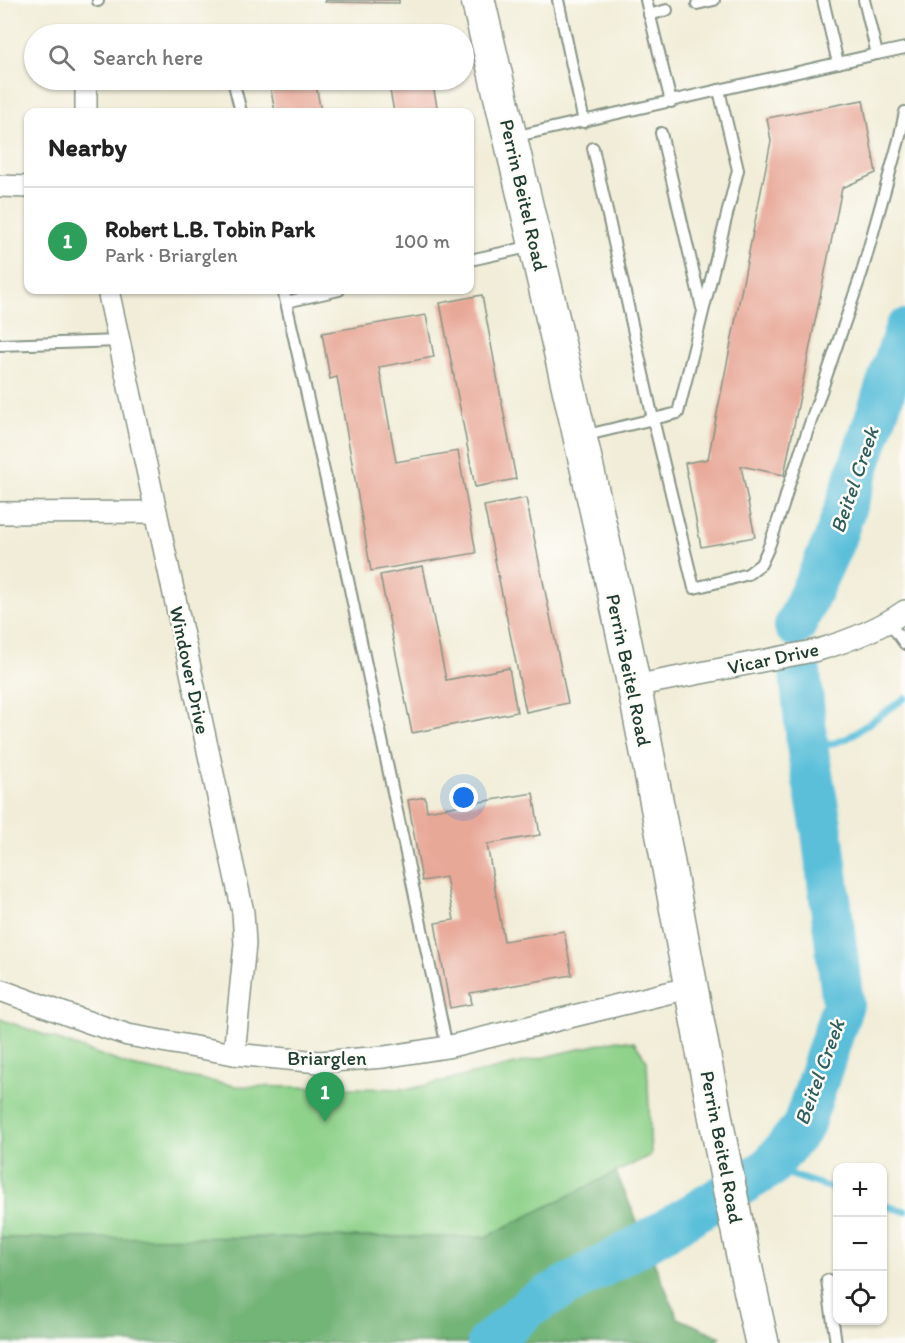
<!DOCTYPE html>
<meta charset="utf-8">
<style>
body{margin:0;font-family:Itim,sans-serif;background:#f6f6f6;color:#222}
.controls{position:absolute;right:18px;bottom:18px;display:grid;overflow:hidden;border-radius:12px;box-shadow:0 2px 4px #0004}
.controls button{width:54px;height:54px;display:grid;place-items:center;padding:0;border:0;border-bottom:2px solid #e0e0e0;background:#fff;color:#222;font:30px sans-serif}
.you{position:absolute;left:464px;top:798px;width:21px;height:21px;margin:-15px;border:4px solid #fff;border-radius:50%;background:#1a73e8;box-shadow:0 0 0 9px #1a73e833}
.badge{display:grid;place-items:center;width:39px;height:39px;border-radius:50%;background:#d93025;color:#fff;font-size:20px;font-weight:700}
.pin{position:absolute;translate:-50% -50px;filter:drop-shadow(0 2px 3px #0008)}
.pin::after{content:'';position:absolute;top:32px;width:21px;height:18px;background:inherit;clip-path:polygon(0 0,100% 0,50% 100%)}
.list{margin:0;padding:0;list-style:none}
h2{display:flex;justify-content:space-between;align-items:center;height:78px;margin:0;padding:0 24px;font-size:26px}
h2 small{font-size:20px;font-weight:400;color:#767676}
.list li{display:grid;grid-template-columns:39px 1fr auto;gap:18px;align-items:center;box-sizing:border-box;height:108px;padding:0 24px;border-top:2px solid #e0e0e0}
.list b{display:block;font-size:22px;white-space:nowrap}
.list p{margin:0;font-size:20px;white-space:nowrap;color:#767676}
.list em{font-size:20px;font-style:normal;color:#767676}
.icon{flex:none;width:33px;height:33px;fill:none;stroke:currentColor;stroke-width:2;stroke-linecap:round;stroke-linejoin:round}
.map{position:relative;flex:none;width:905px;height:1343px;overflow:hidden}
.search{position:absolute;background:#fff;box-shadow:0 2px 4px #0004;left:24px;top:24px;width:450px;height:66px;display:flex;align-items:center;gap:15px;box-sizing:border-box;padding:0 21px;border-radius:33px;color:#767676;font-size:22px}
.panel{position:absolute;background:#fff;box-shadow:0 2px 4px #0004;left:24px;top:108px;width:450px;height:186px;border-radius:12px}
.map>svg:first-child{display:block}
.green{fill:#8fd28b;stroke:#578860;stroke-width:1.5}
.forest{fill:#73b477;stroke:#497856;stroke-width:1.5}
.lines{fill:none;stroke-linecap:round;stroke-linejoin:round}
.stream{stroke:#5cbfda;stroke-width:7}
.river{stroke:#5cbfda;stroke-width:42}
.building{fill:#e8a898}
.lane-casing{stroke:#889586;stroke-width:14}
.street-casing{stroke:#889586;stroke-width:24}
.primary-casing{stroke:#889586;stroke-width:36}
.lane{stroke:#fff;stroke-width:10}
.street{stroke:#fff;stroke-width:21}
.primary{stroke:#fff;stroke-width:33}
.labels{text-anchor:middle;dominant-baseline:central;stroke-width:5;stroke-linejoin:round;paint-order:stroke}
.street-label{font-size:20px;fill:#1f3d34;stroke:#fdfcf7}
.water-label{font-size:21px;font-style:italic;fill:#2e5e5e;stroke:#fdfcf7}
</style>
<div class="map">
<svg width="905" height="1343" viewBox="0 0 905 1343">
<rect width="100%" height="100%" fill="#fdfcf7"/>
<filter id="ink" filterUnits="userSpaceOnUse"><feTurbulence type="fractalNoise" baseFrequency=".0167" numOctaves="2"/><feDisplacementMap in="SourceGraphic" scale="12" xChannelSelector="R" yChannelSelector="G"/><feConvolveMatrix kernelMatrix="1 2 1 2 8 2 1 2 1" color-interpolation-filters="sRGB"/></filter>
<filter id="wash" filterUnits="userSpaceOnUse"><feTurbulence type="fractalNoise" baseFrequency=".008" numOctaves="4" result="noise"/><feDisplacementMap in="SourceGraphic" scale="24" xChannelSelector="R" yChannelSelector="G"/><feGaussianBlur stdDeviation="1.35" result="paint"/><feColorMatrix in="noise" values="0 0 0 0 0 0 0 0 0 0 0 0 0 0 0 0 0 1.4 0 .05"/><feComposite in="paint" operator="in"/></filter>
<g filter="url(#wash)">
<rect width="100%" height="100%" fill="#f1edd8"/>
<path class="green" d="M0 1019 131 1066 236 1086 410 1089 617 1040 634 1042 647 1061 651 1155 486 1237 0 1238Z"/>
<path class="forest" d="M616 1172 678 1318 721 1337 713 1343H0V1238L486 1237Z"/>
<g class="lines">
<g class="stream">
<path d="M808 752 848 738 905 698"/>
<path d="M769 1168 838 1190"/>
<path d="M882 1205 905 1211"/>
</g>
<g class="river">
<path d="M795 626 834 541 905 330"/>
<path d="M488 1343 530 1306 632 1250 769 1168 803 1126 843 1004 821 824 808 752 800 672"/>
</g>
</g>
<g id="blocks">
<g class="building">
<path d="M326 0H399V3L325 2Z"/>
<path d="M424 31V34H410V33Z"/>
<path d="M269 80H343V81L316 85 321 112H275Z"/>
<path d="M388 80H432L438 112H394Z"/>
<path d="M863 100 876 173 842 188 784 475 741 466 755 537 701 547 685 463 708 459 771 141 767 118Z"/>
<path d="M482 295 516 479 475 487 440 303Z"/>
<path d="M426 315 434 357 379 367 396 462 458 451 476 553 371 571 337 377 330 379 322 333Z"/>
<path d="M526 498 568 703 526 712 484 506Z"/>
<path d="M423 566 446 680 509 668 517 712 412 733 380 575Z"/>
<path d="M533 793 540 835 487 844 504 941 564 931 572 975 470 993 472 1004 450 1008 435 923 454 920 446 877 422 881 408 800 425 797 427 811Z"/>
</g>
</g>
</g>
<g filter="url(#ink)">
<use href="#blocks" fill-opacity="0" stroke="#889586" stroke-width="1.5"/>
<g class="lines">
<g class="lane-casing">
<g id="lane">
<path d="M558 0 584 122"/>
<path d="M646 0 671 102"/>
<path d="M823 0 838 63"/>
<path d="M98 1V0"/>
<path d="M697 4 714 0"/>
<path d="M649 15 667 10"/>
<path d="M877 54 905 48"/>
<path d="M233 80 241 112"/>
<path d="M661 133 702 308"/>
<path d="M513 137 877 54 864 0"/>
<path d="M593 148 653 419 694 588 727 580 748 574 761 564 768 549 783 506 789 485 862 272 899 140 905 112"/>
<path d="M470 260 533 246"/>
<path d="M283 290 286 302"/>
<path d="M339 290 286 302 340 542 447 1047"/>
<path d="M0 345 119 341"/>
<path d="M583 436 678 413 738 170 719 90"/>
<path d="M889 622 905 644"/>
<path d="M827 1280 836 1343"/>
</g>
</g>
<g class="street-casing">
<g id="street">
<path d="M86 80V112"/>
<path d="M0 186 28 187"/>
<path d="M108 290 243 912 245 944 234 1054"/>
<path d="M0 513 156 512"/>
<path d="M634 686 818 650C849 641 879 629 905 611"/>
<path d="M0 990 85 1021 128 1035 234 1054 319 1062 384 1057 447 1047 692 987"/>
</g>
</g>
<g class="primary-casing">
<path id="primary" d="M478 0C531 228 587 456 634 686 678 905 713 1125 762 1343"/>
</g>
<use href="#lane" class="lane"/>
<use href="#street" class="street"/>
<use href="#primary" class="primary"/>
</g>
</g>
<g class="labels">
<g class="street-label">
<text transform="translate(524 195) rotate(77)">Perrin Beitel Road</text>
<text transform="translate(773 658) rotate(-12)">Vicar Drive</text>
<text transform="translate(190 670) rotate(78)">Windover Drive</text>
<text transform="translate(629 670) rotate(78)">Perrin Beitel Road</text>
<text x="327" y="1058">Briarglen</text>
<text transform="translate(722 1147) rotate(79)">Perrin Beitel Road</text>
</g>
<g class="water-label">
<text transform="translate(854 480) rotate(-71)">Beitel Creek</text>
<text transform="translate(819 1072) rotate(-70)">Beitel Creek</text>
</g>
</g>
</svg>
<div class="controls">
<button>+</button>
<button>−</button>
<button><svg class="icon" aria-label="locate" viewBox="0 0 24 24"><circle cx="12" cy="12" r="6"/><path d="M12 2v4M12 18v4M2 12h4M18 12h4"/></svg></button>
</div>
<div class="you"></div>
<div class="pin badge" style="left:325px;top:1122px;background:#2e9e5b">1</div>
<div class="search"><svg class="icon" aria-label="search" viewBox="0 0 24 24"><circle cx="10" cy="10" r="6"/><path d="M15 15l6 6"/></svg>Search here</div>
<section class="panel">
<h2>Nearby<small></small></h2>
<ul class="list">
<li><span class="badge" style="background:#2e9e5b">1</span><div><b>Robert L.B. Tobin Park</b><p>Park · Briarglen</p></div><em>100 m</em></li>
</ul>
</section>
</div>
